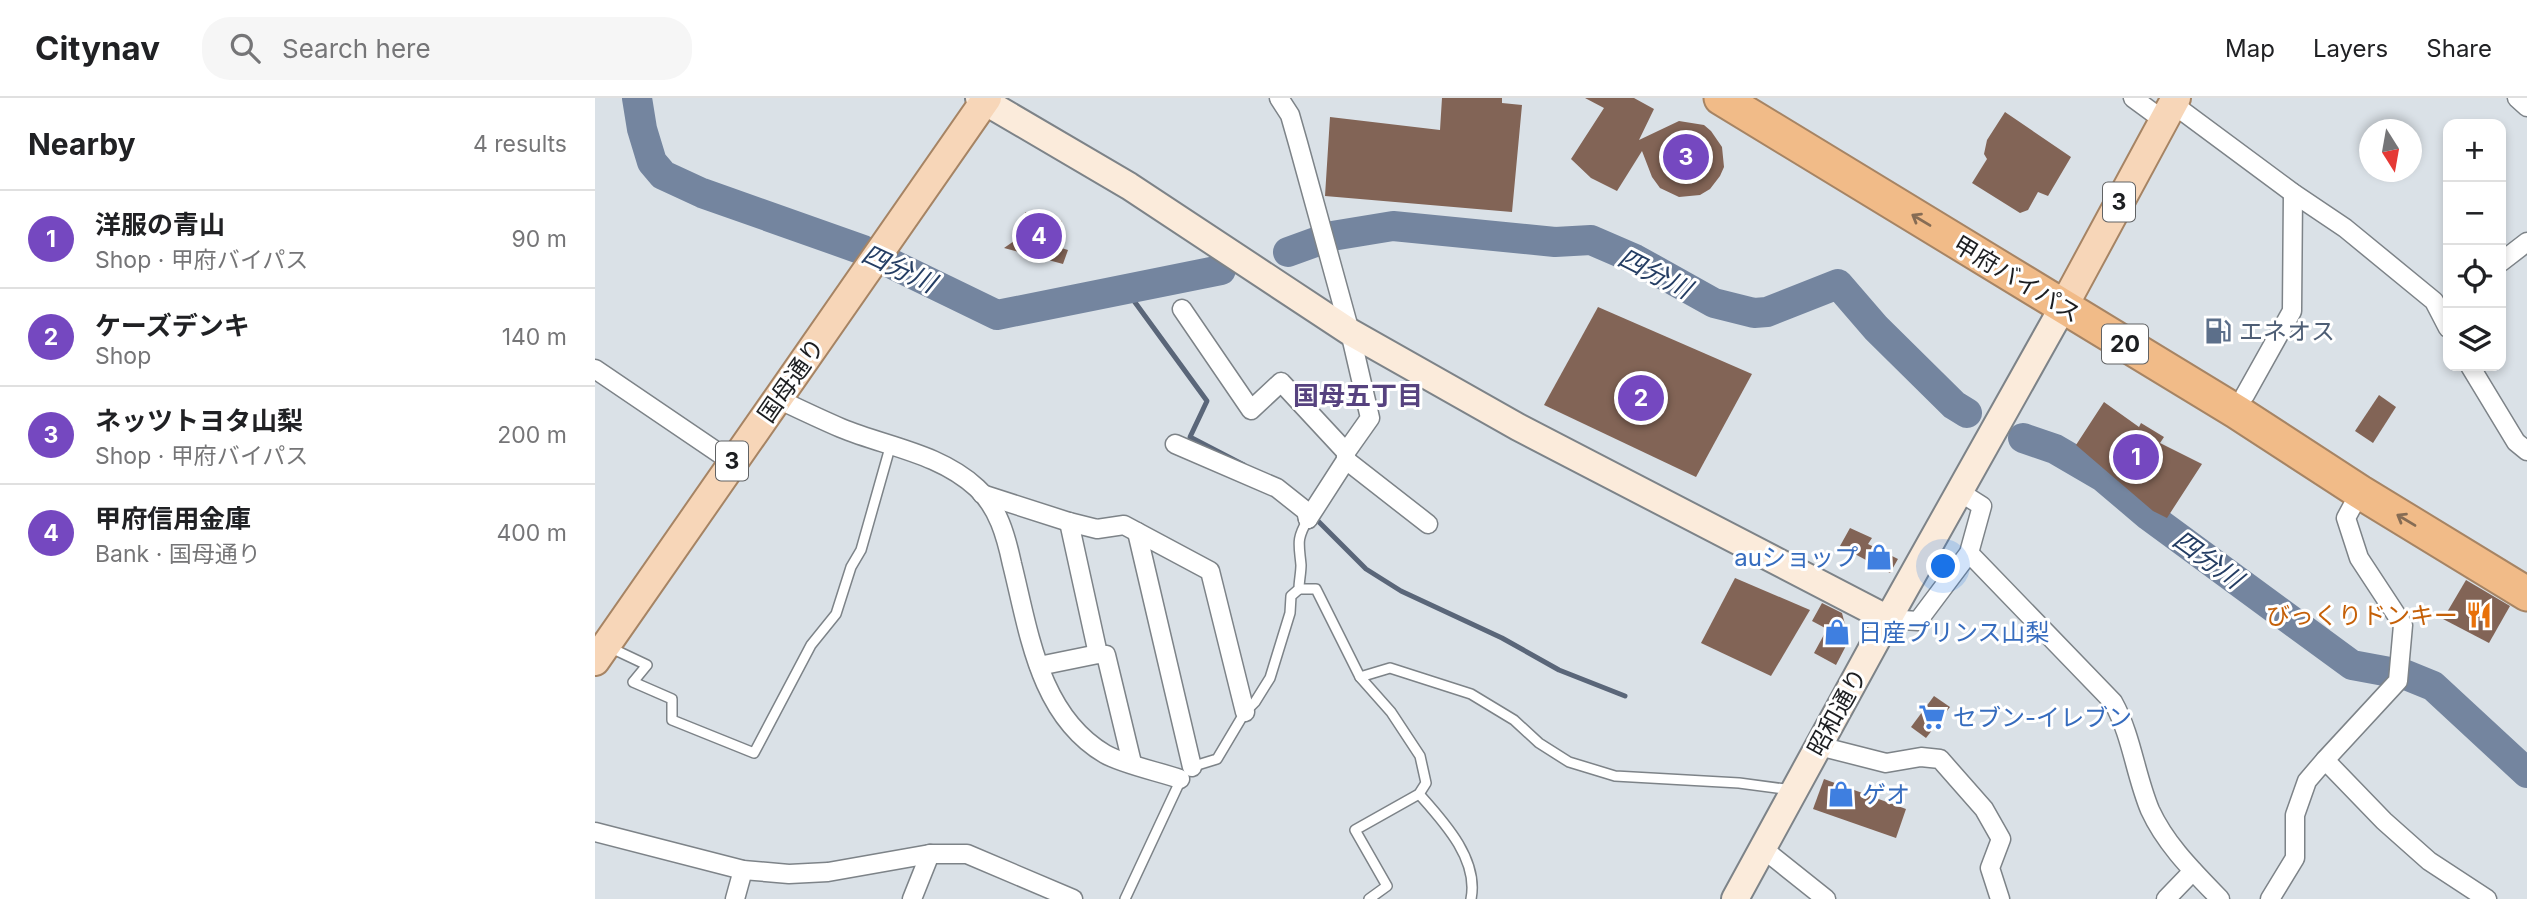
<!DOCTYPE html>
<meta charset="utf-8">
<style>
body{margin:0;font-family:Inter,"Noto Sans JP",sans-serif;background:#f6f6f6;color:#202124}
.controls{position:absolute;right:21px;top:21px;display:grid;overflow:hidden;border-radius:14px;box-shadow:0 4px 10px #0003}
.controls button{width:63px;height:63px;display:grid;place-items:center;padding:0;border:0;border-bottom:2px solid #e0e0e0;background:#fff;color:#202124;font:35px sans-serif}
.compass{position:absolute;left:1764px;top:21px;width:63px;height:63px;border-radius:50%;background:#fff;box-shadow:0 4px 10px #0003;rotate:169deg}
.you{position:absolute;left:1349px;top:469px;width:24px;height:24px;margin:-18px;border:5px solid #fff;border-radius:50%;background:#1a73e8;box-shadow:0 0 0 10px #1a73e833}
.badge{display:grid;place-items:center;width:46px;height:46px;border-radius:50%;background:#7548c0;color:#fff;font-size:23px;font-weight:700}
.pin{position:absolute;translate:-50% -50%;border:4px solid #fff;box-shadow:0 2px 7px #0006}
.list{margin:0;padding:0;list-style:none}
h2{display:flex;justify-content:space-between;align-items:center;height:91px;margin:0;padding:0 28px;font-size:30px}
h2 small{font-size:23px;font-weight:400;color:#757577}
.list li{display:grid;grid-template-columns:46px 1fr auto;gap:21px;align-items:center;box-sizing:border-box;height:98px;padding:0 28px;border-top:2px solid #e0e0e0}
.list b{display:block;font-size:26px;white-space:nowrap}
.list p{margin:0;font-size:23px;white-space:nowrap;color:#757577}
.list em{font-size:23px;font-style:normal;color:#757577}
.icon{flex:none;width:38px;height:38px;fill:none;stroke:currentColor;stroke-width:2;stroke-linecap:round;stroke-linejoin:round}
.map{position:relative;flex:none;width:1932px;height:801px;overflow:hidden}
header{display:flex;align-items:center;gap:42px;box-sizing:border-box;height:98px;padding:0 35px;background:#fff;border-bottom:2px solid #e0e0e0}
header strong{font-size:33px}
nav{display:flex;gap:38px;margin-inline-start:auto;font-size:24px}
.search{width:490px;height:63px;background:#f6f6f6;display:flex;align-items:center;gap:18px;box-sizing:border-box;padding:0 24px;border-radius:28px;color:#757577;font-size:26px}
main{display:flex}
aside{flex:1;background:#fff}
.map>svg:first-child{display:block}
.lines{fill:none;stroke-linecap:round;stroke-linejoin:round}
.stream{stroke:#5a6679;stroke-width:5}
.river{stroke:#74859f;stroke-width:30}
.building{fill:#826456}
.lane-casing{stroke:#7d8388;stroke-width:12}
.street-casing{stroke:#7d8388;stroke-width:21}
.secondary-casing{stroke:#7d8388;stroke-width:30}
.primary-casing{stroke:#a68464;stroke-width:32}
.highway-casing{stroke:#a68464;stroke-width:37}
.lane{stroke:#fff;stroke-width:9}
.street{stroke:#fff;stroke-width:18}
.secondary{stroke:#fbebdb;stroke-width:26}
.primary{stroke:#f7d6b8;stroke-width:28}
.highway{stroke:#f1bb88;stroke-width:33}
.oneway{stroke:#866c54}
.labels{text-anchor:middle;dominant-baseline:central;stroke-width:6;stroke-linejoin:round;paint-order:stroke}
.shield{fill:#fff;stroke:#606264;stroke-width:2}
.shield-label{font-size:23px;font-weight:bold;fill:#1c1e21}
.street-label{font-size:24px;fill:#1c1e21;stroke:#fff}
.service-label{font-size:24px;fill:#4e5e75;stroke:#fff;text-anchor:start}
.shop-label{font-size:24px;fill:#366cbe;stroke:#fff;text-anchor:start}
.food-label{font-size:24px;fill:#c56008;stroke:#fff;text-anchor:end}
.water-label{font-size:26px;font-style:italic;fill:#253e64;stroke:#fff}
.neighbourhood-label{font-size:26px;font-weight:bold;fill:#56427f;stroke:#fff}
</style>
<header>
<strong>Citynav</strong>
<div class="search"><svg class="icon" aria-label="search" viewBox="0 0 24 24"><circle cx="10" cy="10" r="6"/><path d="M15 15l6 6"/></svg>Search here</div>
<nav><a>Map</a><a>Layers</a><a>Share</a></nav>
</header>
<main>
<aside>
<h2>Nearby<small>4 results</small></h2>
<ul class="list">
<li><span class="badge">1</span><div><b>洋服の青山</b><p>Shop · 甲府バイパス</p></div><em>90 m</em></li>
<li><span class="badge">2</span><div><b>ケーズデンキ</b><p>Shop</p></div><em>140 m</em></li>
<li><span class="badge">3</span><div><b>ネッツトヨタ山梨</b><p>Shop · 甲府バイパス</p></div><em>200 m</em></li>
<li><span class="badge">4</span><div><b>甲府信用金庫</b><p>Bank · 国母通り</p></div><em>400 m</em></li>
</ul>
</aside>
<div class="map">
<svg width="1932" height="801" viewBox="0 0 1932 801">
<rect width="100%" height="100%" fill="#dae1e7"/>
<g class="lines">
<g class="stream">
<path d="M531 192 612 303 595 339 649 367"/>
<path d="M718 418 771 471 806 493 907 540 964 572 1030 598"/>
</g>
<g class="river">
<path d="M42 0 47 31 57 64 68 77 107 95 268 152 402 217 626 172"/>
<path d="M693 154 737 138 798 128 960 144 996 142 1040 161 1119 205 1159 215 1172 214 1243 186 1281 230 1359 307 1372 315"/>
<path d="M1428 340 1460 351 1508 379 1554 418 1757 567 1811 577 1838 588 1932 675"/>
</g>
</g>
<g class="building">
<path d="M847 0H907V5L927 7 917 114 730 98 735 19 845 32Z"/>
<path d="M990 0H1039L1059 11 1044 42 1084 23 1109 27 1116 33 1127 49 1129 69 1125 78 1115 91 1105 97 1084 99 1065 90 1057 79 1047 53 1022 93 996 80 976 61 1009 10Z"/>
<path d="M1410 14 1476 59 1453 98 1443 94 1433 112 1425 115 1377 85 1392 61 1389 56 1392 42Z"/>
<path d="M430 114 467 123 463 149 473 152 468 166 409 150 429 136Z"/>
<path d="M1003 209 1157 276 1101 379 949 307Z"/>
<path d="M1784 297 1801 309 1778 345 1760 333Z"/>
<path d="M1509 304 1544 329 1546 325 1569 339 1565 345 1607 366 1572 420 1558 413 1481 347Z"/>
<path d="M1255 430 1277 440 1273 446 1303 461 1295 475 1245 448Z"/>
<path d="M1140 480 1215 512 1176 578 1106 545Z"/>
<path d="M1871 482 1915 508 1894 545 1848 521Z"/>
<path d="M1227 505 1247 515 1254 542 1241 567 1219 555 1232 531 1217 523Z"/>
<path d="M1339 598 1355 609 1331 640 1316 629Z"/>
<path d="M1229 681 1311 711 1301 740 1218 711Z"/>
</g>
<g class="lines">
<g class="lane-casing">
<g id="lane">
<path d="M704 491H721L765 579 796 614 825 658 831 685 824 696 760 732 792 788 774 801"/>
<path d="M16 550 52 567 38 584 77 601V622L159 655 216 547 241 516 256 469 266 452 296 346"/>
<path d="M765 579 795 570 876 596 919 622 944 645 974 664 1020 678 1144 685 1197 692"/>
<path d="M596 669 622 661 650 614 660 604 675 580 695 515 696 498 704 491C704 483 706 475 706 467 704 445 701 442 713 421"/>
<path d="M824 696C848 723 884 761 876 801"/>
<path d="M530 801 587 679"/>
</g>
</g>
<g class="street-casing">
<g id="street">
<path d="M684 0 695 17 703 45 755 234 775 320 751 354V362L713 421"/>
<path d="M1538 0 1568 22"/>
<path d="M1922 0 1932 9"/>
<path d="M1578 6 1698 95 1750 130 1839 203 1853 230"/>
<path d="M1906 164 1932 144"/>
<path d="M587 211 656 312 686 284 751 354"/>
<path d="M1875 268 1921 344 1932 353"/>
<path d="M0 271 137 364"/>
<path d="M1650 297 1697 213 1698 95"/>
<path d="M183 301C204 311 225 321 246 330 292 349 344 355 382 390 403 409 411 438 417 466 434 534 444 617 510 656 527 666 565 674 585 681"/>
<path d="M580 346 682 390 711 413 713 421"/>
<path d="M751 362 833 426"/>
<path d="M387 396 474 424 502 431 529 427 615 473 650 614"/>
<path d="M474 424 503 556 511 557 537 665"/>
<path d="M542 434 597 669"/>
<path d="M1374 455 1518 604C1537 638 1540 676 1555 712 1571 747 1599 774 1625 801"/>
<path d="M1293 521 1323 523 1374 455 1387 408 1365 394"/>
<path d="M444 568 503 556"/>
<path d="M1224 648 1291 665 1326 659 1345 661 1389 711 1406 741 1395 770 1405 801"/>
<path d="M1730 662 1803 583 1808 527 1764 460 1751 420 1765 394"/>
<path d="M0 734 148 772 194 776 233 774 335 756H372L478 801"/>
<path d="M1167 750 1231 801"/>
<path d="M140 801 148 772"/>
<path d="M317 801 335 756"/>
<path d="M1571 801 1598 773"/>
<path d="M1675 801 1700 760V717L1712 683 1730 662 1789 723 1834 763 1892 801"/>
</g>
</g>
<g class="secondary-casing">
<g id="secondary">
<path d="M384 0 534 88 755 234 923 329 1293 521"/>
<path d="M1140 801 1293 521 1468 209"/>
</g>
</g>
<g class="primary-casing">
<g id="primary">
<path d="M1468 209 1581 0"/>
<path d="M0 563 392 0"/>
</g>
</g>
<g class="highway-casing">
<path id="highway" d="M1126 0 1642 314 1765 394 1932 496"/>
</g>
<use href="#lane" class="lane"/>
<use href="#street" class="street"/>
<use href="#secondary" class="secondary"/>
<use href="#primary" class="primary"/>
<use href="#highway" class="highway"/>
</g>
<defs><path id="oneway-shaft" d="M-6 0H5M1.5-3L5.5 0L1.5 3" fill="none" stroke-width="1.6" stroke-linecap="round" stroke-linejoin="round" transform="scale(1.75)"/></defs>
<g class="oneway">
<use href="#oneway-shaft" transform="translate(1326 122) rotate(-149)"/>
<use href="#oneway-shaft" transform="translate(1811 422) rotate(-149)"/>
</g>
<defs>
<g id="fuel-bare" transform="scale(2.1)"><path d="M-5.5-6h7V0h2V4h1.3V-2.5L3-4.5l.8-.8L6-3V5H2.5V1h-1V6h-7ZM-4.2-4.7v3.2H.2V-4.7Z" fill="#5c6f8a" stroke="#fff" stroke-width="2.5" paint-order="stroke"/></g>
<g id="shop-bare" transform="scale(2.1)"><path d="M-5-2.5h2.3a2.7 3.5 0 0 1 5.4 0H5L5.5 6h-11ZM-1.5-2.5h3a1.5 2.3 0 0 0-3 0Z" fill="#3f7fe0" stroke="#fff" stroke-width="2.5" paint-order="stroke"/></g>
<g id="restaurant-bare" transform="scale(2.1)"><path d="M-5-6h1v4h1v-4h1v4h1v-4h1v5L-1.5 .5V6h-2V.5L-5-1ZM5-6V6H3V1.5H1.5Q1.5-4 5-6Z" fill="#e8710a" stroke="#fff" stroke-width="2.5" paint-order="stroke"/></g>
<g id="supermarket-bare" transform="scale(2.1)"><path d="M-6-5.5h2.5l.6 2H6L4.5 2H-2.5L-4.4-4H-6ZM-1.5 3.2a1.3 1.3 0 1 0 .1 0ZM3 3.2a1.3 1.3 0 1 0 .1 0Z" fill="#3f7fe0" stroke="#fff" stroke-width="2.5" paint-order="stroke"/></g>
</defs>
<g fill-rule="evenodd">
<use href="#fuel-bare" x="1623" y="233"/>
<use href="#shop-bare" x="1284" y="459"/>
<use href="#restaurant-bare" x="1884" y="517"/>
<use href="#shop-bare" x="1242" y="534"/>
<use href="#supermarket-bare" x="1337" y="619"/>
<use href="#shop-bare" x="1246" y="696"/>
</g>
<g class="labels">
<g class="shield">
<rect x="1508" y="84.5" width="32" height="39" rx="5"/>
<rect x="1507" y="226.5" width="46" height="39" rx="5"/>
<rect x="121" y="343.5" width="32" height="39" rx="5"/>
</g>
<g class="shield-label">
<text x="1524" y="104">3</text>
<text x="1530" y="246">20</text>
<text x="137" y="363">3</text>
</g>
<g class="street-label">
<text transform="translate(1422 181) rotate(31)">甲府バイパス</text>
<text transform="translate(196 282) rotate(-55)">国母通り</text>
<text transform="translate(1242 614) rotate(-61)">昭和通り</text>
</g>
<g class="service-label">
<text x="1644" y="233">エネオス</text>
</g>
<g class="shop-label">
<text x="1263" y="459" text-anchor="end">auショップ</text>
<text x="1263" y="534">日産プリンス山梨</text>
<text x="1358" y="619">セブン-イレブン</text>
<text x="1267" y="696">ゲオ</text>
</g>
<g class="food-label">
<text x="1863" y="517">びっくりドンキー</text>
</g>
<g class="water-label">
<text transform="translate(304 170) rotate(25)">四分川</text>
<text transform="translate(1060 175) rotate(27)">四分川</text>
<text transform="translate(1613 461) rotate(36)">四分川</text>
</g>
<g class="neighbourhood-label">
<text x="763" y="297">国母五丁目</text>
</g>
</g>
</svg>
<div class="controls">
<button>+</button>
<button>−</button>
<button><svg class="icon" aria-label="locate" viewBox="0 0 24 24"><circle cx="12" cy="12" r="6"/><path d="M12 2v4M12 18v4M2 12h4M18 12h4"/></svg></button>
<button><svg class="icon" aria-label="layers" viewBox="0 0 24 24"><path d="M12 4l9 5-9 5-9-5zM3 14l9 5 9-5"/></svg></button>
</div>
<svg class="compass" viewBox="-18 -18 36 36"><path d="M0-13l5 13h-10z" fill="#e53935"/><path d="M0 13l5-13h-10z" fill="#757577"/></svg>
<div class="you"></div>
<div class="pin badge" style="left:1541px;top:359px">1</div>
<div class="pin badge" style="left:1046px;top:300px">2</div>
<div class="pin badge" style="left:1091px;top:59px">3</div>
<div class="pin badge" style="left:444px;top:138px">4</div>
</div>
</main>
